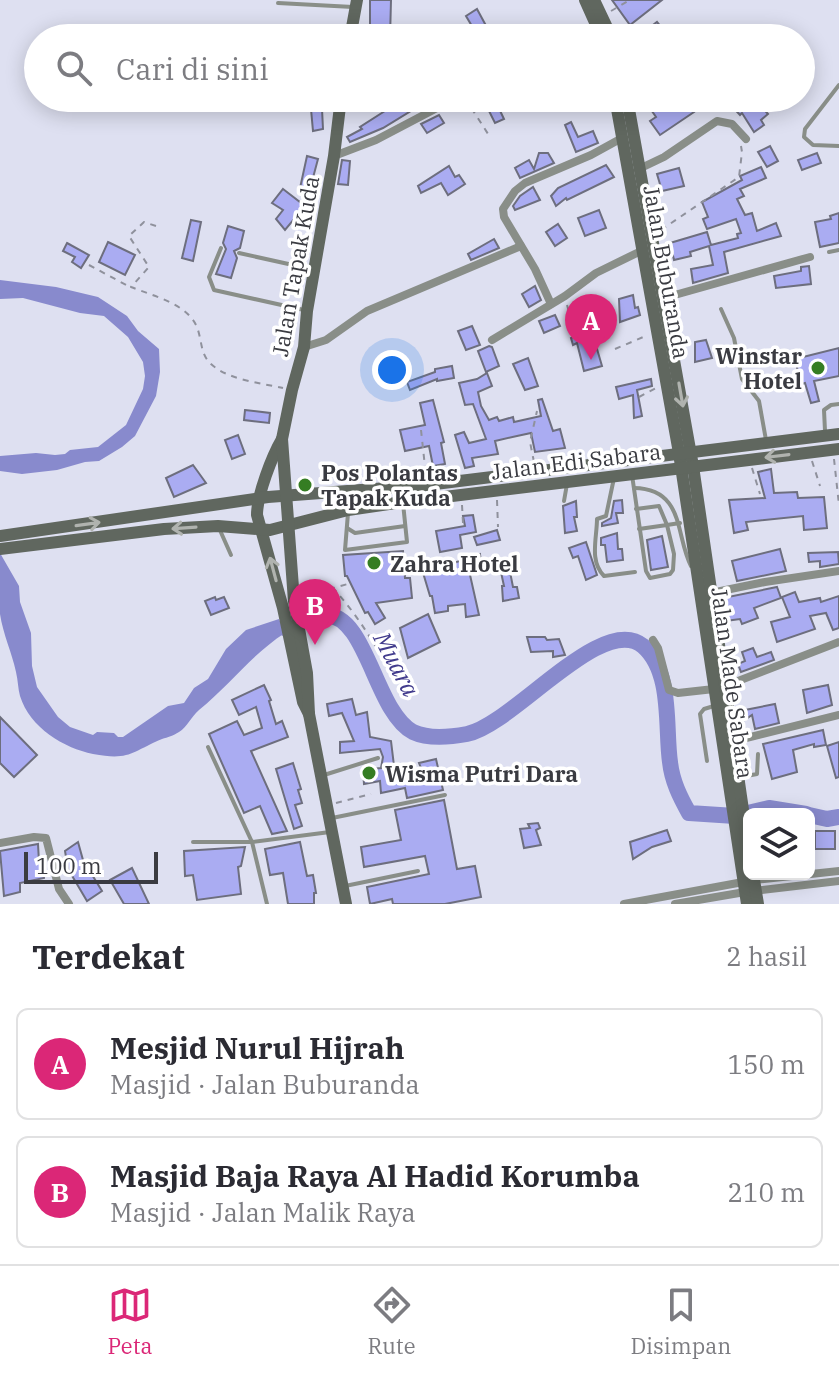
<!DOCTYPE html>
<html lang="id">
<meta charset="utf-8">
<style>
body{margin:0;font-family:"IBM Plex Serif",serif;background:#f7f7f7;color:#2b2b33}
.controls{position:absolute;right:24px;bottom:24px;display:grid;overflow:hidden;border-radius:12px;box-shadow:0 4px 20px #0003}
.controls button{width:72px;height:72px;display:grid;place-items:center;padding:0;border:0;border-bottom:2px solid #e1e1e2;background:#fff;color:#2b2b33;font:40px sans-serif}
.scale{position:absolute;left:24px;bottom:20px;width:134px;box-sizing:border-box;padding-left:8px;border:4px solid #3a3b41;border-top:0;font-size:22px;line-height:28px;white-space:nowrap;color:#3a3b41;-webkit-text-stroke:6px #fff;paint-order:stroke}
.you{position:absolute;left:392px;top:370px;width:28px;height:28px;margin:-20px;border:6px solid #fff;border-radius:50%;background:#1a73e8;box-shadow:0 0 0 12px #1a73e833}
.badge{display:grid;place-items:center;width:52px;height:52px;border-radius:50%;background:#db2777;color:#fff;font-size:26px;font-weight:700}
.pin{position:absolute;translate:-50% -66px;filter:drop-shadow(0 2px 4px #0008)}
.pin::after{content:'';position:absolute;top:42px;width:28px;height:24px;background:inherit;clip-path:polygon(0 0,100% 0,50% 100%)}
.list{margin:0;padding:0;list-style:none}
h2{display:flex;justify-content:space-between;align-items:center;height:104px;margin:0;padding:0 32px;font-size:34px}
h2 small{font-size:26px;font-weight:400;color:#7c7c81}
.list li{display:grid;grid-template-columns:52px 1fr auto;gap:24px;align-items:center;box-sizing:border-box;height:112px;margin:0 16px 16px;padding:0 16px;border:2px solid #e1e1e2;border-radius:12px}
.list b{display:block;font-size:30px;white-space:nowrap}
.list p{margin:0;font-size:26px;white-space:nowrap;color:#7c7c81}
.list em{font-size:26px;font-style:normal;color:#7c7c81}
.icon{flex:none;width:44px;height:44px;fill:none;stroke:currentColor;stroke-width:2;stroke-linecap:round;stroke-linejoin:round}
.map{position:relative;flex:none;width:839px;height:904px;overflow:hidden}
.search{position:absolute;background:#fff;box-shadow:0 4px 20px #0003;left:24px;right:24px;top:24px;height:88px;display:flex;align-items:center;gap:20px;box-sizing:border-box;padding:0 28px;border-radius:44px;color:#7c7c81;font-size:30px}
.sheet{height:360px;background:#fff}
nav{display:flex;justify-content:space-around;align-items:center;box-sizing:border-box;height:112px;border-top:2px solid #e1e1e2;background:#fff;font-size:22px;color:#7c7c81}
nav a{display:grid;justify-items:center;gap:4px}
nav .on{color:#db2777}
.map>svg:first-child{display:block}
.water{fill:#888acd}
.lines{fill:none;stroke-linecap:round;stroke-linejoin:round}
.river{stroke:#888acd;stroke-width:16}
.building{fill:#aaacf2;stroke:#6d6e7e;stroke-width:2}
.path{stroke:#8f919c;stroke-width:2;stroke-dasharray:6 6;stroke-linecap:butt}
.lane{stroke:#898e88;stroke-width:4}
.street{stroke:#898e88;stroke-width:8}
.secondary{stroke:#60675f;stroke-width:12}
.oneway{stroke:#b0b3af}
.poi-dot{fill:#357d23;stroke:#fff;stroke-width:3}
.labels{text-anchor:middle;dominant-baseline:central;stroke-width:7;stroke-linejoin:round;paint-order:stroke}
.street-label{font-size:22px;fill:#3a3b41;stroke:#fff}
.poi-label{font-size:22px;font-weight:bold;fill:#3a3b41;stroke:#fff;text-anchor:start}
.water-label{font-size:24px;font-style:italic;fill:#423c8d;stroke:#fff}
</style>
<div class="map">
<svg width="839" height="904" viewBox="0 0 839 904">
<rect width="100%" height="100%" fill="#dee0f1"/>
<g class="water">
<path d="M0 280 56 287 98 297 127 316 138 331 159 349 160 372 156 396 135 436 122 447 99 461 85 462 57 470 22 474 0 471V456L36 453 55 455 65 454 70 450 98 447 126 425 143 389 145 376 143 362 128 337 104 316 80 313 23 298 0 299Z"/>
<path d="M0 553 19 586 20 602 31 633 32 666 37 687 58 717 70 727 93 735 97 732 114 733 118 737H123L168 706 184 703 194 688 208 679 226 649 246 630 279 619 285 633C252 654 229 686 199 710 191 717 187 727 179 732 173 736 168 737 162 739 131 752 130 761 93 754 64 748 30 728 20 696 18 689 18 680 16 672 12 653 3 634 0 614 0 595 0 572 0 553Z"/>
</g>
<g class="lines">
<g class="river">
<path d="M285 628C297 624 313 616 325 615 367 614 375 712 413 732 428 739 451 737 467 734 513 725 602 612 643 646 673 672 665 728 670 762 672 781 680 797 689 813L735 816 769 808 806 814"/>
<path d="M809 815 827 819 839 817"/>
</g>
</g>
<g class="building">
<path d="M370 0H391L390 38H379L380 29 370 28Z"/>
<path d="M612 0H662L630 25Z"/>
<path d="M477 9 484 22 493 38H479L466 16Z"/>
<path d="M657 22 666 33 660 38H636Z"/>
<path d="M395 98H432L383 128 350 142 347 137 362 129 360 127 388 109 385 104Z"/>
<path d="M494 98 504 119 495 123 485 103Z"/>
<path d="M643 98H684L694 112 660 135 650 121 656 117Z"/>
<path d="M734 98H751L759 104 768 114 761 120 764 125 754 132 742 113 740 115 729 103Z"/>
<path d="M311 109H322L323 129 313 131Z"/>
<path d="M439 115 444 123 427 133 421 124Z"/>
<path d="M571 122 578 137 593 131 598 143 576 152 565 125Z"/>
<path d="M770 146 778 161 767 167 758 152Z"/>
<path d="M539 153H548L554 163 520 178 515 168 529 160 534 169Z"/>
<path d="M817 153 821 163 802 170 798 160Z"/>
<path d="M307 156 318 159 310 189 300 188Z"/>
<path d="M342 160 350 161 348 185 338 184Z"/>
<path d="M606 165 614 177 567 200 566 198 556 206 551 196 558 188Z"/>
<path d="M449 166 455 177 459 175 465 184 448 195 441 183 421 193 418 186Z"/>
<path d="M761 167 766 178 740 189 744 196 737 199 745 215 752 213 757 231 776 223 781 236 724 252 728 273 693 283 691 269 713 265 709 246 690 252 691 256 674 260 670 243 707 232 711 245 738 238 737 234 741 233 736 219 707 229 703 219 708 217 702 202 742 180 740 176Z"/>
<path d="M679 168 684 186 662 191 657 174Z"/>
<path d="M533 187 540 200 515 210 513 206 520 196Z"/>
<path d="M283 189 305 206 285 230 276 219 283 210 272 203Z"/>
<path d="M599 210 606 228 585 236 578 218Z"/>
<path d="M839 213V243L820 247 815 222 831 219 830 216Z"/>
<path d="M191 220 201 222 193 261 182 258Z"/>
<path d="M558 224 567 238 555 246 546 232Z"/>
<path d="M228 226 244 231 240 248 234 251 237 258 231 278 216 274 226 249 223 243Z"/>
<path d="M494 239 499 248 471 260 468 254Z"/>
<path d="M108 242 135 255 125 275 99 262Z"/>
<path d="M67 243 89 255 81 268 72 262 75 257 63 251Z"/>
<path d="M809 266 811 284 776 288 774 276 801 271V267Z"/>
<path d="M535 286 541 300 529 307 522 294Z"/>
<path d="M633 295 635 308 638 307 640 315 620 322 619 299Z"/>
<path d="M555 315 560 326 544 333 539 321Z"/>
<path d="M472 326 480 345 466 350 458 331Z"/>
<path d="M582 333 589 351 597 349 602 366 584 371 577 343 573 345 571 338Z"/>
<path d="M706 340 712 358 695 362V342Z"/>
<path d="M489 346 492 347 499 366 486 372 478 351Z"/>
<path d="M839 348V376L814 381 819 401 811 403 805 383 801 384 795 359Z"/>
<path d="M528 358 538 386 525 390 513 364Z"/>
<path d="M452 366 454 378 437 381V379L410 390 407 382 435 372V369Z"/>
<path d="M487 373 492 386 478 392 481 406 489 420 497 417 499 421 513 417 514 422 541 416 538 400 542 399 553 431 560 429 565 448 535 452 531 433 517 436 495 441 498 454 472 458 474 466 465 468 455 435 464 432 469 443 486 439 473 404 465 405 459 383 477 379Z"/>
<path d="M651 379 652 386 637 390 642 416 634 418 633 395 619 399 616 387Z"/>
<path d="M433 400 444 442 441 443 445 464 433 466 429 446 405 451 400 430 425 425 420 403Z"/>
<path d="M245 410 270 413 269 423 244 420Z"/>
<path d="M238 435 245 454 232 459 225 440Z"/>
<path d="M193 465 206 483 174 497 166 478Z"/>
<path d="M771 469 774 493 797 492 798 498 824 497 827 528 804 530 803 516 746 522 748 530 734 533 729 500 765 498 758 472Z"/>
<path d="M622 500 623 513H616L618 523 602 526V523L611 518 614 501Z"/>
<path d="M576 501 577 517H574L577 531 565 533 563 506Z"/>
<path d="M473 515 476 532 460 535 462 548 440 552 436 531 465 526 463 516Z"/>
<path d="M497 530 500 540 477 545 474 537Z"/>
<path d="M617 533 618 549H622L623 560 607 562 605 545H601V538Z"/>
<path d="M662 536 668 567 651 570 647 540Z"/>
<path d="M586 542 597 575 586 580 578 556 573 558 569 548Z"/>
<path d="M780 549 786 571 737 581 732 561Z"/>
<path d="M403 551 405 578H410L412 598 376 603 385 618 375 624 368 612 365 613 347 576H345L343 555Z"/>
<path d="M838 552 839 564 820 567V561L809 562 808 553Z"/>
<path d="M480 554 481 563 468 566 479 615 466 617 465 604 448 606V611L435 613 432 596H430L421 566 437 561 439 568Z"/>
<path d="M508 562 513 587H517L519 598 503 601 502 586H504L499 563Z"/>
<path d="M777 587 781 598 754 608 758 618 742 624 740 619 725 621 723 598Z"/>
<path d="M795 592 799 602 820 598 821 602 839 596V628L833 630 826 613 810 616 815 629 777 642 771 622 790 617 782 597Z"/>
<path d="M215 597 216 600 224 597 229 608 211 615 205 601Z"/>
<path d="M428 614 440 642 408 658 400 628Z"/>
<path d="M527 637H545L547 640 559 639 565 655 553 657V651L531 652Z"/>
<path d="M753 648 757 657 771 652 774 660 741 672 738 664 745 661 742 652Z"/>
<path d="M264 685 271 700 269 701 276 724 282 721 288 737 251 751 287 831 272 834 260 806 244 813 209 734 237 721 244 735 262 728 256 707 239 715 232 700Z"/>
<path d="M828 685 832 705 807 713 803 690Z"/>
<path d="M352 699 356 715 367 712 370 737 391 741 395 774 421 768 419 763 436 759 443 790 407 798 405 788 381 793 380 781 364 784 363 770 381 768 383 757 380 749 340 753V742L354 741 342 713 329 716 327 704Z"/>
<path d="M775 704 779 723 755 729 752 715 743 721 739 715 745 710Z"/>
<path d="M0 717 37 755 14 777 0 763Z"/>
<path d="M823 730 826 745 814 747V744L793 750 797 772 772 779 763 744Z"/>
<path d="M839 742V777L836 778 827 746Z"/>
<path d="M293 763 301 789 298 790 302 803 295 805 302 826 294 829 276 769Z"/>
<path d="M444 800 457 869 475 866 481 897 445 904H393L392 899 370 904 367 887 429 874 425 856 364 867 361 847 401 840 395 810Z"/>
<path d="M538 823 540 828 536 830 541 845 524 848 520 829 530 828 528 824Z"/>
<path d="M667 830 671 841 652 847 633 859 630 842Z"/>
<rect x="815" y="831" width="20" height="18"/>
<path d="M78 842 83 860 102 891 87 901 68 869 65 851Z"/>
<path d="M300 842 307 876 313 875 316 893H314V904H288L283 873 270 875 265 849Z"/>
<path d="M38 844 39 862 43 861 44 878 20 883V892L4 896 0 851Z"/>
<path d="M245 847 241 866 238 867 241 894 197 900 193 875 185 876 184 851Z"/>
<path d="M132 868 149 904H124L110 880Z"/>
</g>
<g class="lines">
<g class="path">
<path d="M611 11 630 0"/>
<path d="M465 98 490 137"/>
<path d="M156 226 144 222 129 236 149 267 131 287C153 296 190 304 198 330 202 343 201 355 211 364 228 380 261 383 283 388"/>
<path d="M661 230 739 177 742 152 741 146"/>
<path d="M89 265 130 287"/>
<path d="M567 305 573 327"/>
<path d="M615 349 648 335"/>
<path d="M639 397 658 387"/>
<path d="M421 430 426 476"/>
<path d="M834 459 839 505"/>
<path d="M812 461 820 486"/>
<path d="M534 462 530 442 537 411"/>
<path d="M752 468 760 494"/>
<path d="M497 500 498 527"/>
<path d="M462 505 463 523"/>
<path d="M332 587C358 615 376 646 395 680"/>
<path d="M306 596 351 583"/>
<path d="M336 803 371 794"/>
</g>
<g class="lane">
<path d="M278 3 353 7"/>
<path d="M301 32 349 30"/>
<path d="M839 85 805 129 804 137 813 145 839 146"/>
<path d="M221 248 209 277 214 290 304 310"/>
<path d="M829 252 839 250"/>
<path d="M239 253 311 269"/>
<path d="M721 309 734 338 742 379 759 401 766 440"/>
<path d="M825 431 824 410 831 405 839 404"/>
<path d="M632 475 646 571 650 578 670 574 673 570 674 554 667 525 680 523"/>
<path d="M614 478 606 516 597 519C597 538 589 561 604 576L635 572"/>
<path d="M634 488C685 489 675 535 691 566"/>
<path d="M564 501 567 484"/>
<path d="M636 509 659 506 667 525 639 529"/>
<path d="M348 513 345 550 407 542 403 503"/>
<path d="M219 528 231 555"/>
<path d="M347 528 355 533 405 526"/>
<path d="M208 747 252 842 267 904"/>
<path d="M707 761 700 714 704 709 714 706"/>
<path d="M324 775 378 758"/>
<path d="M741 777 757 774 758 754"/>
<path d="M332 818 445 795"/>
<path d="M193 842H252L330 832"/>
<path d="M345 886 418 871"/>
</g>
<g class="street">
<path d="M334 156 376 140 456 98"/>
<path d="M641 168 664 157 717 121 732 124 746 139"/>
<path d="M664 298 810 257"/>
<path d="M551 304 535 269 504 217 503 209 515 191 525 183 591 155 622 138"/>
<path d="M492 340 565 296 596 273 643 250"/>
<path d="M304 347 326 340 367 311 521 246"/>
<path d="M711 593 765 582 839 571"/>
<path d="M653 640 658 648 669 690 678 693 714 689"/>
<path d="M725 686 839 642"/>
<path d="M734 741 839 715"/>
<path d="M0 843 34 837 46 838 59 889 69 904"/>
<path d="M624 904 754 880 839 871"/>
<path d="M675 904 745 892 839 881"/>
</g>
<g class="secondary">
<path d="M585 0 602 38"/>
<path d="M594 0 612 38"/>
<path d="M350 38 357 0"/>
<path d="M615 98 679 453 747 904"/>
<path d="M627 98 693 466 749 851"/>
<path d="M282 439C272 456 257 495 257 515L283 608 303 702 309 714 346 904"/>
<path d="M0 536 268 497 427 485 839 434"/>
<path d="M0 549 164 529 218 526 270 530 348 510 403 502 839 449"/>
<path d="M309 714 307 673 294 601 282 439 292 390 304 347 307 311 334 156 341 98"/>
<path d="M753 874 758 904"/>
</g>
</g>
<defs><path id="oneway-shaft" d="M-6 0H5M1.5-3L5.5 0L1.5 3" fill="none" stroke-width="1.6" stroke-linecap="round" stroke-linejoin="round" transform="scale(2)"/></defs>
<g class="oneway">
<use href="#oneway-shaft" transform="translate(681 395) rotate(80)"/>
<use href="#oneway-shaft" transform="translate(777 456) rotate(173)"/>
<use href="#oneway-shaft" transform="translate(88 524) rotate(-8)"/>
<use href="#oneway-shaft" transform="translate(184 528) rotate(176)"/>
<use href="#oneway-shaft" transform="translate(273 569) rotate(-105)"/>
</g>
<g class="poi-dot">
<circle cx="818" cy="368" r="8"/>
<circle cx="305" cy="485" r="8"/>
<circle cx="374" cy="563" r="8"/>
<circle cx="369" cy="773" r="8"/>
</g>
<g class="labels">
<g class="street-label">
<text transform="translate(295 266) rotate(-80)">Jalan Tapak Kuda</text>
<text transform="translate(667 272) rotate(80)">Jalan Buburanda</text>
<text transform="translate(576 461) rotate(-7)">Jalan Edi Sabara</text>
<text transform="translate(733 683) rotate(82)">Jalan Made Sabara</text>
</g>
<g class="poi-label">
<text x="802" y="355" text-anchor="end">Winstar<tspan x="802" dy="25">Hotel</tspan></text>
<text x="321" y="472">Pos Polantas<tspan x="321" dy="25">Tapak Kuda</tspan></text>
<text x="390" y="563">Zahra Hotel</text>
<text x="385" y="773">Wisma Putri Dara</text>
</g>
<g class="water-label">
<text transform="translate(397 664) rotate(62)">Muara</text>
</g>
</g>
</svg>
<div class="controls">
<button><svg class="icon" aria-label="layers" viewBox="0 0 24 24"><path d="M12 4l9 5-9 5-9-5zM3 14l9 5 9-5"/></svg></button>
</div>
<div class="scale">100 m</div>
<div class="you"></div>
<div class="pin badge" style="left:591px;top:360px">A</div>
<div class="pin badge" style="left:315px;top:645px">B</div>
<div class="search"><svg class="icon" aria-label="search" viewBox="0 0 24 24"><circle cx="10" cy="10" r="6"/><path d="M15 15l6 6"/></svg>Cari di sini</div>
</div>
<section class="sheet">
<h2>Terdekat<small>2 hasil</small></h2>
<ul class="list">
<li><span class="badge">A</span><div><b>Mesjid Nurul Hijrah</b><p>Masjid · Jalan Buburanda</p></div><em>150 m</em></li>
<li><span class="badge">B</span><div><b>Masjid Baja Raya Al Hadid Korumba</b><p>Masjid · Jalan Malik Raya</p></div><em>210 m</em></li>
</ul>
</section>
<nav>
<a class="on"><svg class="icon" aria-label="map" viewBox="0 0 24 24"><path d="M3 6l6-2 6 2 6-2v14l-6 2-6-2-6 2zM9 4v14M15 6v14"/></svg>Peta</a>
<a><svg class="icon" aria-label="directions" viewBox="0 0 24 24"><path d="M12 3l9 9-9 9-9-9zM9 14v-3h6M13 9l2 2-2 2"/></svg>Rute</a>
<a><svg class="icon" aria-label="saved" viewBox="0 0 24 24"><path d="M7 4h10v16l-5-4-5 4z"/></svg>Disimpan</a>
</nav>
